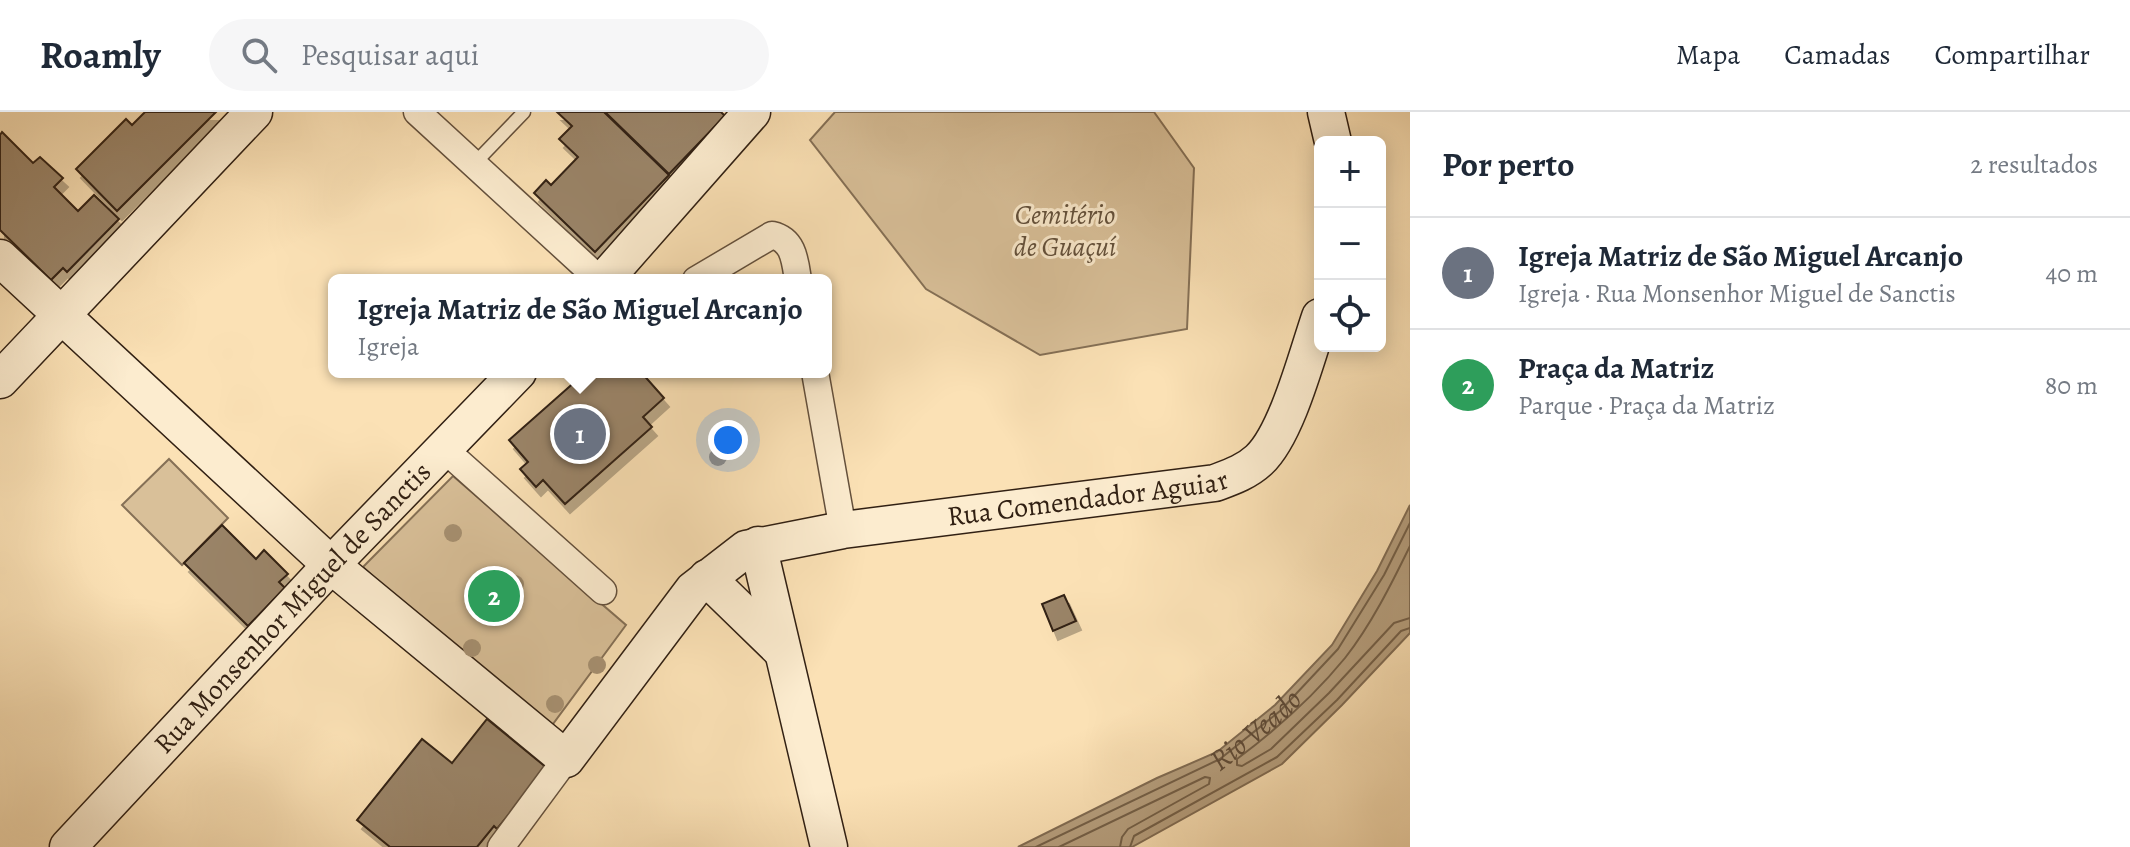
<!DOCTYPE html>
<html lang="pt">
<meta charset="utf-8">
<style>
body{margin:0;font-family:Alegreya,serif;background:#f6f6f7;color:#1f2937}
.controls{position:absolute;right:24px;top:24px;display:grid;overflow:hidden;border-radius:12px;box-shadow:0 4px 20px #0003}
.controls button{width:72px;height:72px;display:grid;place-items:center;padding:0;border:0;border-bottom:2px solid #e0e1e3;background:#fff;color:#1f2937;font:40px sans-serif}
.you{position:absolute;left:728px;top:328px;width:28px;height:28px;margin:-20px;border:6px solid #fff;border-radius:50%;background:#1a73e8;box-shadow:0 0 0 12px #1a73e833}
.badge{display:grid;place-items:center;width:52px;height:52px;border-radius:50%;background:#d93025;color:#fff;font-size:26px;font-weight:700}
.pin{position:absolute;translate:-50% -50%;border:4px solid #fff;box-shadow:0 2px 8px #0006}
.popup{position:absolute;left:328px;top:162px;width:504px;height:104px;box-sizing:border-box;display:grid;place-content:center;border-radius:12px;background:#fff;filter:drop-shadow(0 2px 6px #0005);font-size:26px;white-space:nowrap;color:#747a83}
.popup b{font-size:30px;color:#1f2937}
.popup::after{content:'';position:absolute;left:50%;top:100%;margin-left:-16px;border:16px solid transparent;border-top-color:#fff}
.list{margin:0;padding:0;list-style:none}
h2{display:flex;justify-content:space-between;align-items:center;height:104px;margin:0;padding:0 32px;font-size:34px}
h2 small{font-size:26px;font-weight:400;color:#747a83}
.list li{display:grid;grid-template-columns:52px 1fr auto;gap:24px;align-items:center;box-sizing:border-box;height:112px;padding:0 32px;border-top:2px solid #e0e1e3}
.list b{display:block;font-size:30px;white-space:nowrap}
.list p{margin:0;font-size:26px;white-space:nowrap;color:#747a83}
.list em{font-size:26px;font-style:normal;color:#747a83}
.icon{flex:none;width:44px;height:44px;fill:none;stroke:currentColor;stroke-width:2;stroke-linecap:round;stroke-linejoin:round}
.map{position:relative;flex:none;width:1410px;height:735px;overflow:hidden}
header{display:flex;align-items:center;gap:48px;box-sizing:border-box;height:112px;padding:0 40px;background:#fff;border-bottom:2px solid #e0e1e3}
header strong{font-size:38px}
nav{display:flex;gap:44px;margin-inline-start:auto;font-size:28px}
.search{width:560px;height:72px;background:#f6f6f7;display:flex;align-items:center;gap:20px;box-sizing:border-box;padding:0 28px;border-radius:44px;color:#747a83;font-size:30px}
main{display:flex}
aside{flex:1;background:#fff}
.map>svg:first-child{display:block}
.green{fill:#d9c099;stroke:#857056;stroke-width:2}
.water{fill:#b69f7e;stroke:#816c53;stroke-width:2}
.lines{fill:none;stroke-linecap:round;stroke-linejoin:round}
.shore{stroke:#746048;stroke-width:2}
.building{fill:#9a8467;stroke:#312013;stroke-width:2;filter:url(#shadow)}
.lane-casing{stroke:#64503c;stroke-width:15}
.street-casing{stroke:#64503c;stroke-width:29}
.secondary-casing{stroke:#312013;stroke-width:39}
.lane{stroke:#fceccf;stroke-width:12}
.street{stroke:#fceccf;stroke-width:26}
.secondary{stroke:#fceccf;stroke-width:36}
.tree{fill:#a79172}
.labels{text-anchor:middle;dominant-baseline:central;stroke-width:6;stroke-linejoin:round;paint-order:stroke}
.park-label{font-size:28px;font-style:italic;fill:#63503b;stroke:#fceccf}
.street-label{font-size:28px;fill:#312013;stroke:#fceccf}
.water-label{font-size:30px;font-style:italic;fill:#604c38;stroke:#fceccf}
</style>
<header>
<strong>Roamly</strong>
<div class="search"><svg class="icon" aria-label="search" viewBox="0 0 24 24"><circle cx="10" cy="10" r="6"/><path d="M15 15l6 6"/></svg>Pesquisar aqui</div>
<nav><a>Mapa</a><a>Camadas</a><a>Compartilhar</a></nav>
</header>
<main>
<div class="map">
<svg width="1410" height="735" viewBox="0 0 1410 735">
<defs>
<filter id="shadow"><feDropShadow dx="5" dy="9" stdDeviation="0" flood-color="#0004"/></filter>
</defs>
<rect width="100%" height="100%" fill="#fbe1b5"/>
<filter id="stains"><feTurbulence type="fractalNoise" baseFrequency=".0025" numOctaves="4"/><feColorMatrix values="0 0 0 0 .2 0 0 0 0 .09 0 0 0 0 .02 0 0 0 .5 -.17"/></filter>
<radialGradient id="worn" r=".72"><stop offset=".6" stop-color="#630" stop-opacity="0"/><stop offset="1" stop-color="#630" stop-opacity=".3"/></radialGradient>
<g class="green">
<path d="M835 0H1154L1194 56 1187 217 1040 243 926 177 810 28Z"/>
<path d="M169 347 228 406 182 453 122 393Z"/>
<path d="M453 364 626 513 550 616 474 556 363 455Z"/>
</g>
<path class="water" d="M1410 393V521L1342 593 1282 652 1132 735H1018L1157 666 1217 640 1275 593 1332 533 1377 459Z"/>
<g class="lines">
<g class="shore">
<path d="M1410 434C1392 471 1371 513 1345 546 1314 584 1277 617 1237 647V653L1242 654 1271 637 1329 581 1394 511 1410 506"/>
<path id="s1" d="M1036 735 1220 647 1280 599 1338 537 1384 463 1410 411"/>
<path d="M1059 735 1205 665 1210 666 1209 672 1128 717 1122 725 1120 735"/>
<path d="M1130 735 1134 724 1277 645 1337 588 1401 519 1410 516"/>
</g>
</g>
<g class="building">
<path d="M145 0H216L117 99 76 57 126 7 132 13Z"/>
<path d="M557 0H604L669 63 595 140 534 81 546 68 551 73 578 45 559 27 572 14Z"/>
<path d="M605 0H721L725 4 669 62Z"/>
<path d="M2 20 33 51 40 45 63 66 54 75 78 99 94 83 119 107 67 160 63 156 51 168 0 118V23Z"/>
<path d="M586 260H641L664 286 643 305 652 315 565 392 543 368 536 375 520 357 528 350 509 328Z"/>
<path d="M222 413 256 447 264 438 288 462 279 470 285 476 248 514 184 451Z"/>
<path d="M1064 483 1076 509 1053 519 1042 492Z"/>
<path d="M487 607 547 656 497 717 494 714 477 735H390L357 708 422 627 452 651Z"/>
</g>
<g class="lines">
<g class="lane-casing">
<path id="lane" d="M474 52 524 0"/>
</g>
<g class="street-casing">
<g id="street">
<path d="M417 0 600 168"/>
<path d="M696 168 772 123C794 128 795 149 798 168"/>
<path d="M815 260 843 418"/>
<path d="M444 337 603 479"/>
<path d="M501 735 566 647"/>
</g>
</g>
<g class="secondary-casing">
<g id="secondary">
<path d="M1326 0 1333 30"/>
<path id="s2" d="M0 146 331 453 566 647 693 478 746 437 843 418 1215 371C1231 365 1246 360 1259 348 1287 322 1307 243 1320 205"/>
<path d="M604 168 752 0"/>
<path d="M0 268 254 0"/>
<path d="M758 433 829 735"/>
<path d="M707 466 782 539"/>
<path id="s3" d="M68 735 331 453 518 260"/>
</g>
</g>
<use href="#lane" class="lane"/>
<use href="#street" class="street"/>
<use href="#secondary" class="secondary"/>
</g>
<g class="tree">
<circle cx="718" cy="345" r="9"/>
<circle cx="453" cy="421" r="9"/>
<circle cx="515" cy="472" r="9"/>
<circle cx="472" cy="536" r="9"/>
<circle cx="597" cy="553" r="9"/>
<circle cx="555" cy="592" r="9"/>
</g>
<g class="labels">
<g class="park-label">
<text x="1065" y="103">Cemitério<tspan x="1065" dy="32">de Guaçuí</tspan></text>
</g>
<g class="street-label">
<text stroke="none"><textPath href="#s2" startOffset="1380">Rua Comendador Aguiar</textPath></text>
<text stroke="none"><textPath href="#s3" startOffset="328">Rua Monsenhor Miguel de Sanctis</textPath></text>
</g>
<g class="water-label">
<text stroke="none"><textPath href="#s1" startOffset="250">Rio Veado</textPath></text>
</g>
</g>
<rect width="100%" height="100%" filter="url(#stains)"/>
<rect width="100%" height="100%" fill="url(#worn)"/>
</svg>
<div class="controls">
<button>+</button>
<button>−</button>
<button><svg class="icon" aria-label="locate" viewBox="0 0 24 24"><circle cx="12" cy="12" r="6"/><path d="M12 2v4M12 18v4M2 12h4M18 12h4"/></svg></button>
</div>
<div class="you"></div>
<div class="pin badge" style="left:580px;top:322px;background:#6b7280">1</div>
<div class="popup"><b>Igreja Matriz de São Miguel Arcanjo</b>Igreja</div>
<div class="pin badge" style="left:494px;top:484px;background:#2e9e5b">2</div>
</div>
<aside>
<h2>Por perto<small>2 resultados</small></h2>
<ul class="list">
<li><span class="badge" style="background:#6b7280">1</span><div><b>Igreja Matriz de São Miguel Arcanjo</b><p>Igreja · Rua Monsenhor Miguel de Sanctis</p></div><em>40 m</em></li>
<li><span class="badge" style="background:#2e9e5b">2</span><div><b>Praça da Matriz</b><p>Parque · Praça da Matriz</p></div><em>80 m</em></li>
</ul>
</aside>
</main>
